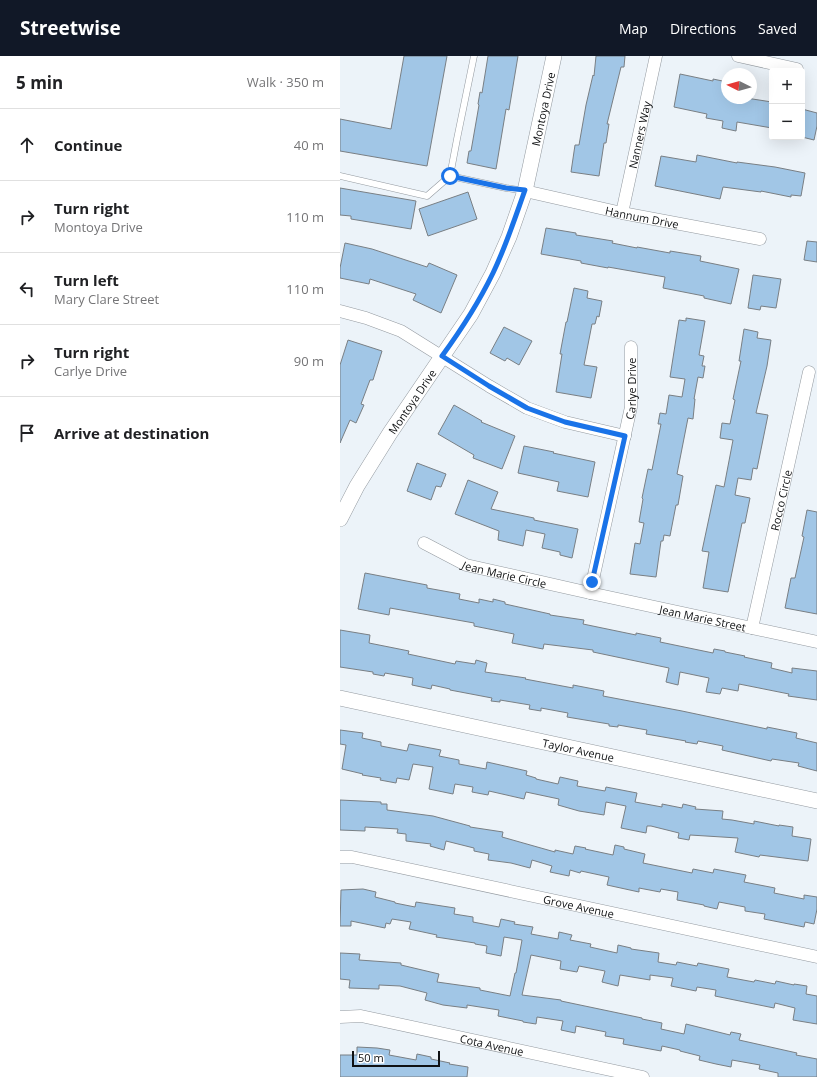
<!DOCTYPE html>
<meta charset="utf-8">
<style>
body{margin:0;font-family:"Open Sans",sans-serif;background:#f2f2f2;color:#202124}
.controls{position:absolute;right:12px;top:12px;display:grid;overflow:hidden;border-radius:4px;box-shadow:0 4px 16px #0002}
.controls button{width:36px;height:36px;display:grid;place-items:center;padding:0;border:0;border-bottom:1px solid #e0e0e0;background:#fff;color:#202124;font:20px sans-serif}
.compass{position:absolute;left:381px;top:12px;width:36px;height:36px;border-radius:50%;background:#fff;box-shadow:0 4px 16px #0002;rotate:275deg}
.scale{position:absolute;left:12px;bottom:10px;width:88px;box-sizing:border-box;padding-left:4px;border:2px solid #0f1113;border-top:0;font-size:11px;line-height:14px;white-space:nowrap;color:#0f1113;-webkit-text-stroke:3px #fff;paint-order:stroke}
.stop{position:absolute;width:12px;height:12px;margin:-9px;border:3px solid #1a73e8;border-radius:50%;background:#fff}
.stop.end{background:#1a73e8;border-color:#fff;box-shadow:0 1px 4px #0008}
.list{margin:0;padding:0;list-style:none}
h2{display:flex;justify-content:space-between;align-items:center;height:52px;margin:0;padding:0 16px;font-size:17px}
h2 small{font-size:13px;font-weight:400;color:#757577}
.list li{display:grid;grid-template-columns:26px 1fr auto;gap:12px;align-items:center;box-sizing:border-box;height:72px;padding:0 16px;border-top:1px solid #e0e0e0}
.list b{display:block;font-size:15px;white-space:nowrap}
.list p{margin:0;font-size:13px;white-space:nowrap;color:#757577}
.list em{font-size:13px;font-style:normal;color:#757577}
.icon{flex:none;width:22px;height:22px;fill:none;stroke:currentColor;stroke-width:2;stroke-linecap:round;stroke-linejoin:round}
.map{position:relative;flex:none;width:477px;height:1021px;overflow:hidden}
header{display:flex;align-items:center;gap:24px;box-sizing:border-box;height:56px;padding:0 20px;background:#111827;color:#fff}
header strong{font-size:19px}
nav{display:flex;gap:22px;margin-inline-start:auto;font-size:14px}
main{display:flex}
aside{flex:1;background:#fff}
.map>svg:first-child{display:block}
.building{fill:#a1c6e6;stroke:#797f84}
.lines{fill:none;stroke-linecap:round;stroke-linejoin:round}
.service-casing{stroke:#949aa0;stroke-width:7}
.minor-casing{stroke:#949aa0;stroke-width:13}
.tertiary-casing{stroke:#949aa0;stroke-width:16}
.service{stroke:#fff;stroke-width:6}
.minor{stroke:#fff;stroke-width:12}
.tertiary{stroke:#fff;stroke-width:15}
.route{stroke:#1a73e8;stroke-width:5}
.labels{text-anchor:middle;dominant-baseline:central;stroke-width:3.5;stroke-linejoin:round;paint-order:stroke}
.street-label{font-size:11px;fill:#0f1113;stroke:#fff}
</style>
<header>
<strong>Streetwise</strong>
<nav><a>Map</a><a>Directions</a><a>Saved</a></nav>
</header>
<main>
<aside>
<h2>5 min<small>Walk · 350 m</small></h2>
<ul class="list">
<li><svg class="icon" aria-label="ahead" viewBox="0 0 24 24"><path d="M12 20V5M6 11l6-6 6 6"/></svg><div><b>Continue</b></div><em>40 m</em></li>
<li><svg class="icon" aria-label="right" viewBox="0 0 24 24"><path d="M7 20v-9h11M14 6l5 5-5 5"/></svg><div><b>Turn right</b><p>Montoya Drive</p></div><em>110 m</em></li>
<li><svg class="icon" aria-label="left" viewBox="0 0 24 24"><path d="M17 20v-9H6M10 6l-5 5 5 5"/></svg><div><b>Turn left</b><p>Mary Clare Street</p></div><em>110 m</em></li>
<li><svg class="icon" aria-label="right" viewBox="0 0 24 24"><path d="M7 20v-9h11M14 6l5 5-5 5"/></svg><div><b>Turn right</b><p>Carlye Drive</p></div><em>90 m</em></li>
<li><svg class="icon" aria-label="arrive" viewBox="0 0 24 24"><path d="M6 21V4h12l-3 4 3 4H6"/></svg><div><b>Arrive at destination</b></div></li>
</ul>
</aside>
<div class="map">
<svg width="477" height="1021" viewBox="0 0 477 1021">
<rect width="100%" height="100%" fill="#ecf3f9"/>
<g class="building">
<path d="M64 0H107L87 110 0 95V63L51 73Z"/>
<path d="M148 0H178L169 54 166 53 156 113 127 107 129 95H131L139 49 138 48 140 36 142 37Z"/>
<path d="M256 0H285L284 11H281L267 68H269L266 87H264L259 120 231 116 235 89H239L246 49 253 19 254 20Z"/>
<path d="M340 18 373 25V23L387 26V42H406L432 46V72L397 66 396 75 382 72 383 65 366 62 367 58 334 51Z"/>
<path d="M462 53 477 57V70L474 84 462 81Z"/>
<path d="M357 99 397 107V106L435 111 465 117 461 140 451 139V141L421 135V136L383 131 380 143 315 130 321 100 356 106Z"/>
<path d="M0 132 76 145 71 173 11 163V160L0 159Z"/>
<path d="M128 136 137 163 88 180 79 153Z"/>
<path d="M206 172 236 177V179L273 185 272 187 297 192V191L330 197V195L361 200 360 205 399 213 391 248 364 242V240L323 232 325 221 268 211V212L241 207V205L201 198Z"/>
<path d="M467 185 477 186V206L464 204Z"/>
<path d="M5 187 32 193 87 211 89 207 117 219 101 257 73 244 76 238 30 223 29 228 0 222V212Z"/>
<path d="M413 219 441 223 436 252 421 250 420 254 408 252Z"/>
<path d="M234 232 248 235 247 242 262 245 259 261 257 260 255 268H252L244 309 257 311 251 342 216 336 222 298H220L226 266H227Z"/>
<path d="M346 262 365 265 359 299 364 300 362 310H365L363 322 358 321 354 343H355L353 363 348 362 337 418 343 420 338 449H336L330 480 324 479 323 485H321L316 521 290 518 295 487 300 488 304 467 299 466 303 443 302 442 308 413 312 414 321 368H318L320 357 326 358 329 339 342 341 345 323 330 321 339 264 346 265Z"/>
<path d="M164 271 192 285 179 309 167 302 165 305 150 297Z"/>
<path d="M404 273 418 276 417 282 431 284 427 310 416 357 428 359 417 413 413 412 411 424 398 422 395 439 410 442 405 467H402L388 536 363 532 369 496 362 495 376 429 384 431 393 384 380 382 382 367 390 368 395 344 393 343 401 305H399Z"/>
<path d="M8 284 42 295 33 324H30L21 348 24 349 16 367 10 364 0 387V309Z"/>
<path d="M114 349 142 365 141 366 175 380 162 413 133 402 134 399 98 378Z"/>
<path d="M184 390 214 396 213 397 255 406 248 441 217 435 219 426 178 417Z"/>
<path d="M77 407 106 418 101 431 96 430 91 444 67 435Z"/>
<path d="M128 424 158 436 151 453 194 462V464L238 473 232 502 220 499V496L202 492 205 478 186 474 183 490 158 484 159 475 115 458Z"/>
<path d="M467 454 477 456V558L445 552 451 522H455L464 481 462 480Z"/>
<path d="M25 517 87 529V532L120 538 119 543 139 547V543L153 546V543L165 546V548L210 558V559L244 564 243 568 296 579V577L321 582 320 586 373 597 374 593 385 595V596L405 600 404 601 432 607 431 612 452 617V612L477 615V644L448 640 449 638 399 628 398 635 382 632 380 638 366 636 369 622 340 616 338 629 326 626 329 612 253 596V594L204 588 203 593 172 587 174 578 134 570V567L50 552 49 559 18 553Z"/>
<path d="M0 574 30 579 29 587 69 595 68 598 115 608 116 605 135 608 136 604 147 607 145 616 186 622 185 623 233 632V629L264 635 263 640 342 655 427 673V671L457 677 456 682 477 687V715L458 710 459 707 432 703 431 705 382 694 383 690 358 685 357 688 345 686 346 685 306 678 307 674 278 669V671L269 670V668L227 661 228 657 201 652V655L189 653 190 649 160 644V646L151 645 152 642 110 634V633L92 629 91 633 72 629 73 622 45 617 44 620 33 618V616L0 611Z"/>
<path d="M0 674 23 677 22 682 41 686V690L67 695 69 688 101 694 99 700 119 704V708L146 713 147 706 187 715 186 719 196 722V723L218 728 220 721 238 725 237 730 265 735 266 731 297 737 295 746 322 751V748L342 752 343 748 356 751 355 753 383 755 382 763 392 764 414 768V765L439 770V769L453 771 452 780 471 783 468 805 420 799 419 801 395 796 398 782 350 779 349 784 338 782 339 777 311 770H307L306 777 281 772 286 750 266 746 264 759 239 755 218 749 219 743 186 736 184 743 149 735 148 739 132 736 133 731 115 728 113 738 89 733 93 711 73 708 69 724 57 722 56 727 40 724 41 722 22 719 23 718 2 713 6 689 0 688Z"/>
<path d="M0 744 41 746V748H47V754L93 760 130 770V771L163 776 162 781 215 796V794L233 798 235 790 246 792 245 793 273 799 275 789 284 791V793L305 798 303 807 352 817 353 813 373 817 374 813 406 819 404 826 435 832 434 837 464 843V839L477 841V853L474 868 465 866 464 871 424 863 425 858 405 855V851L379 846 377 853 364 850V849L337 844 338 836 321 833 320 836 299 832V836L267 829 269 821 241 815 240 817 230 814 229 820 210 816 212 810 192 804 190 812 171 807 148 804 149 798 134 795V792L106 785 104 794 90 790 91 788 66 785V778L57 777 58 773 25 771V775L0 774Z"/>
<path d="M23 833 36 836 35 841 55 846V847L75 851 76 846 115 852 114 858 133 861V866L159 871 161 863 175 866 174 868 193 871 191 878 218 883 219 876 232 879 230 884 251 888 250 891 277 897 278 889 291 892V893L319 897 318 906 336 909 337 906 357 910 358 907 389 913 387 921 414 926 415 924 435 928 436 925 454 929V928L467 930 466 938 477 940V968L453 964 455 952 435 947 434 952 375 940 376 934 357 931 356 935 331 930 333 922 310 919V924L280 919 278 930 262 926 265 915 239 910 237 916 220 913 221 905 191 899 182 939 221 944V945L302 962V963L322 967 321 973 344 978 346 968 390 979 391 976 401 978 399 984 457 997 456 999 477 1003V1021H438V1017L419 1013 420 1009 392 1004 391 1011 376 1008 359 1004 360 1000 340 995V994L322 990 321 995 283 988 284 983 265 980 266 976 236 970 235 977 221 974 223 965 197 961 196 968 183 966V965L158 960 159 954 127 949V952L103 949 85 944 87 937 60 930 39 929V933L9 932 10 924 0 923V897L20 898 19 904 61 907V909L99 918 97 926 140 932V934L170 940 175 917H176L182 884 164 881 161 900 146 897 147 890 135 888V887L96 881 97 879 69 873 71 866 52 863 50 868 46 867 45 872 11 865V870H0L1 834Z"/>
<path d="M17 991 37 992 50 994 49 999 76 1004 77 998 91 1001V1003L110 1007 109 1008 128 1011 127 1021H0V999H17Z"/>
</g>
<g class="lines">
<g class="service-casing">
<g id="service">
<path d="M0 120 87 140 110 120 117 83 134 0"/>
<path d="M110 120 166 132 185 135"/>
</g>
</g>
<g class="minor-casing">
<g id="minor">
<path d="M398 0 457 13"/>
<path id="s1" d="M185 135 282 157 420 183"/>
<path id="s2" d="M282 157 316 0"/>
<path d="M0 255 26 262 61 275 149 330 187 352 225 366 285 380"/>
<path id="s3" d="M84 487 126 509 250 537 477 586"/>
<path id="s4" d="M250 537 291 351V291"/>
<path id="s5" d="M412 572 469 316"/>
<path id="s6" d="M0 801H12L477 901"/>
<path id="s7" d="M0 961 21 960 303 1021"/>
</g>
</g>
<g class="tertiary-casing">
<g id="tertiary">
<path id="s8" d="M0 463 17 430 50 377 131 258 153 217 169 181 185 135 214 0"/>
<path id="s9" d="M0 642 477 745"/>
</g>
</g>
<use href="#service" class="service"/>
<use href="#minor" class="minor"/>
<use href="#tertiary" class="tertiary"/>
</g>
<g class="lines">
<path class="route" d="M110 120 166 132 185 134C175 162 166 190 153 217 139 246 121 274 102 300L149 330 187 352 225 366 285 380 252 526"/>
</g>
<g class="labels">
<g class="street-label">
<text stroke="none"><textPath href="#s8" startOffset="462">Montoya Drive</textPath></text>
<text stroke="none"><textPath href="#s2" startOffset="80">Nanners Way</textPath></text>
<text stroke="none"><textPath href="#s1" startOffset="120">Hannum Drive</textPath></text>
<text stroke="none"><textPath href="#s4" startOffset="209">Carlye Drive</textPath></text>
<text stroke="none"><textPath href="#s8" startOffset="138">Montoya Drive</textPath></text>
<text stroke="none"><textPath href="#s5" startOffset="131">Rocco Circle</textPath></text>
<text stroke="none"><textPath href="#s3" startOffset="87">Jean Marie Circle</textPath></text>
<text stroke="none"><textPath href="#s3" startOffset="290">Jean Marie Street</textPath></text>
<text stroke="none"><textPath href="#s9" startOffset="244">Taylor Avenue</textPath></text>
<text stroke="none"><textPath href="#s6" startOffset="244">Grove Avenue</textPath></text>
<text stroke="none"><textPath href="#s7" startOffset="155">Cota Avenue</textPath></text>
</g>
</g>
</svg>
<div class="controls">
<button>+</button>
<button>−</button>
</div>
<svg class="compass" viewBox="-18 -18 36 36"><path d="M0-13l5 13h-10z" fill="#e53935"/><path d="M0 13l5-13h-10z" fill="#757577"/></svg>
<div class="scale">50 m</div>
<div class="stop" style="left:110px;top:120px"></div>
<div class="stop end" style="left:252px;top:526px"></div>
</div>
</main>
